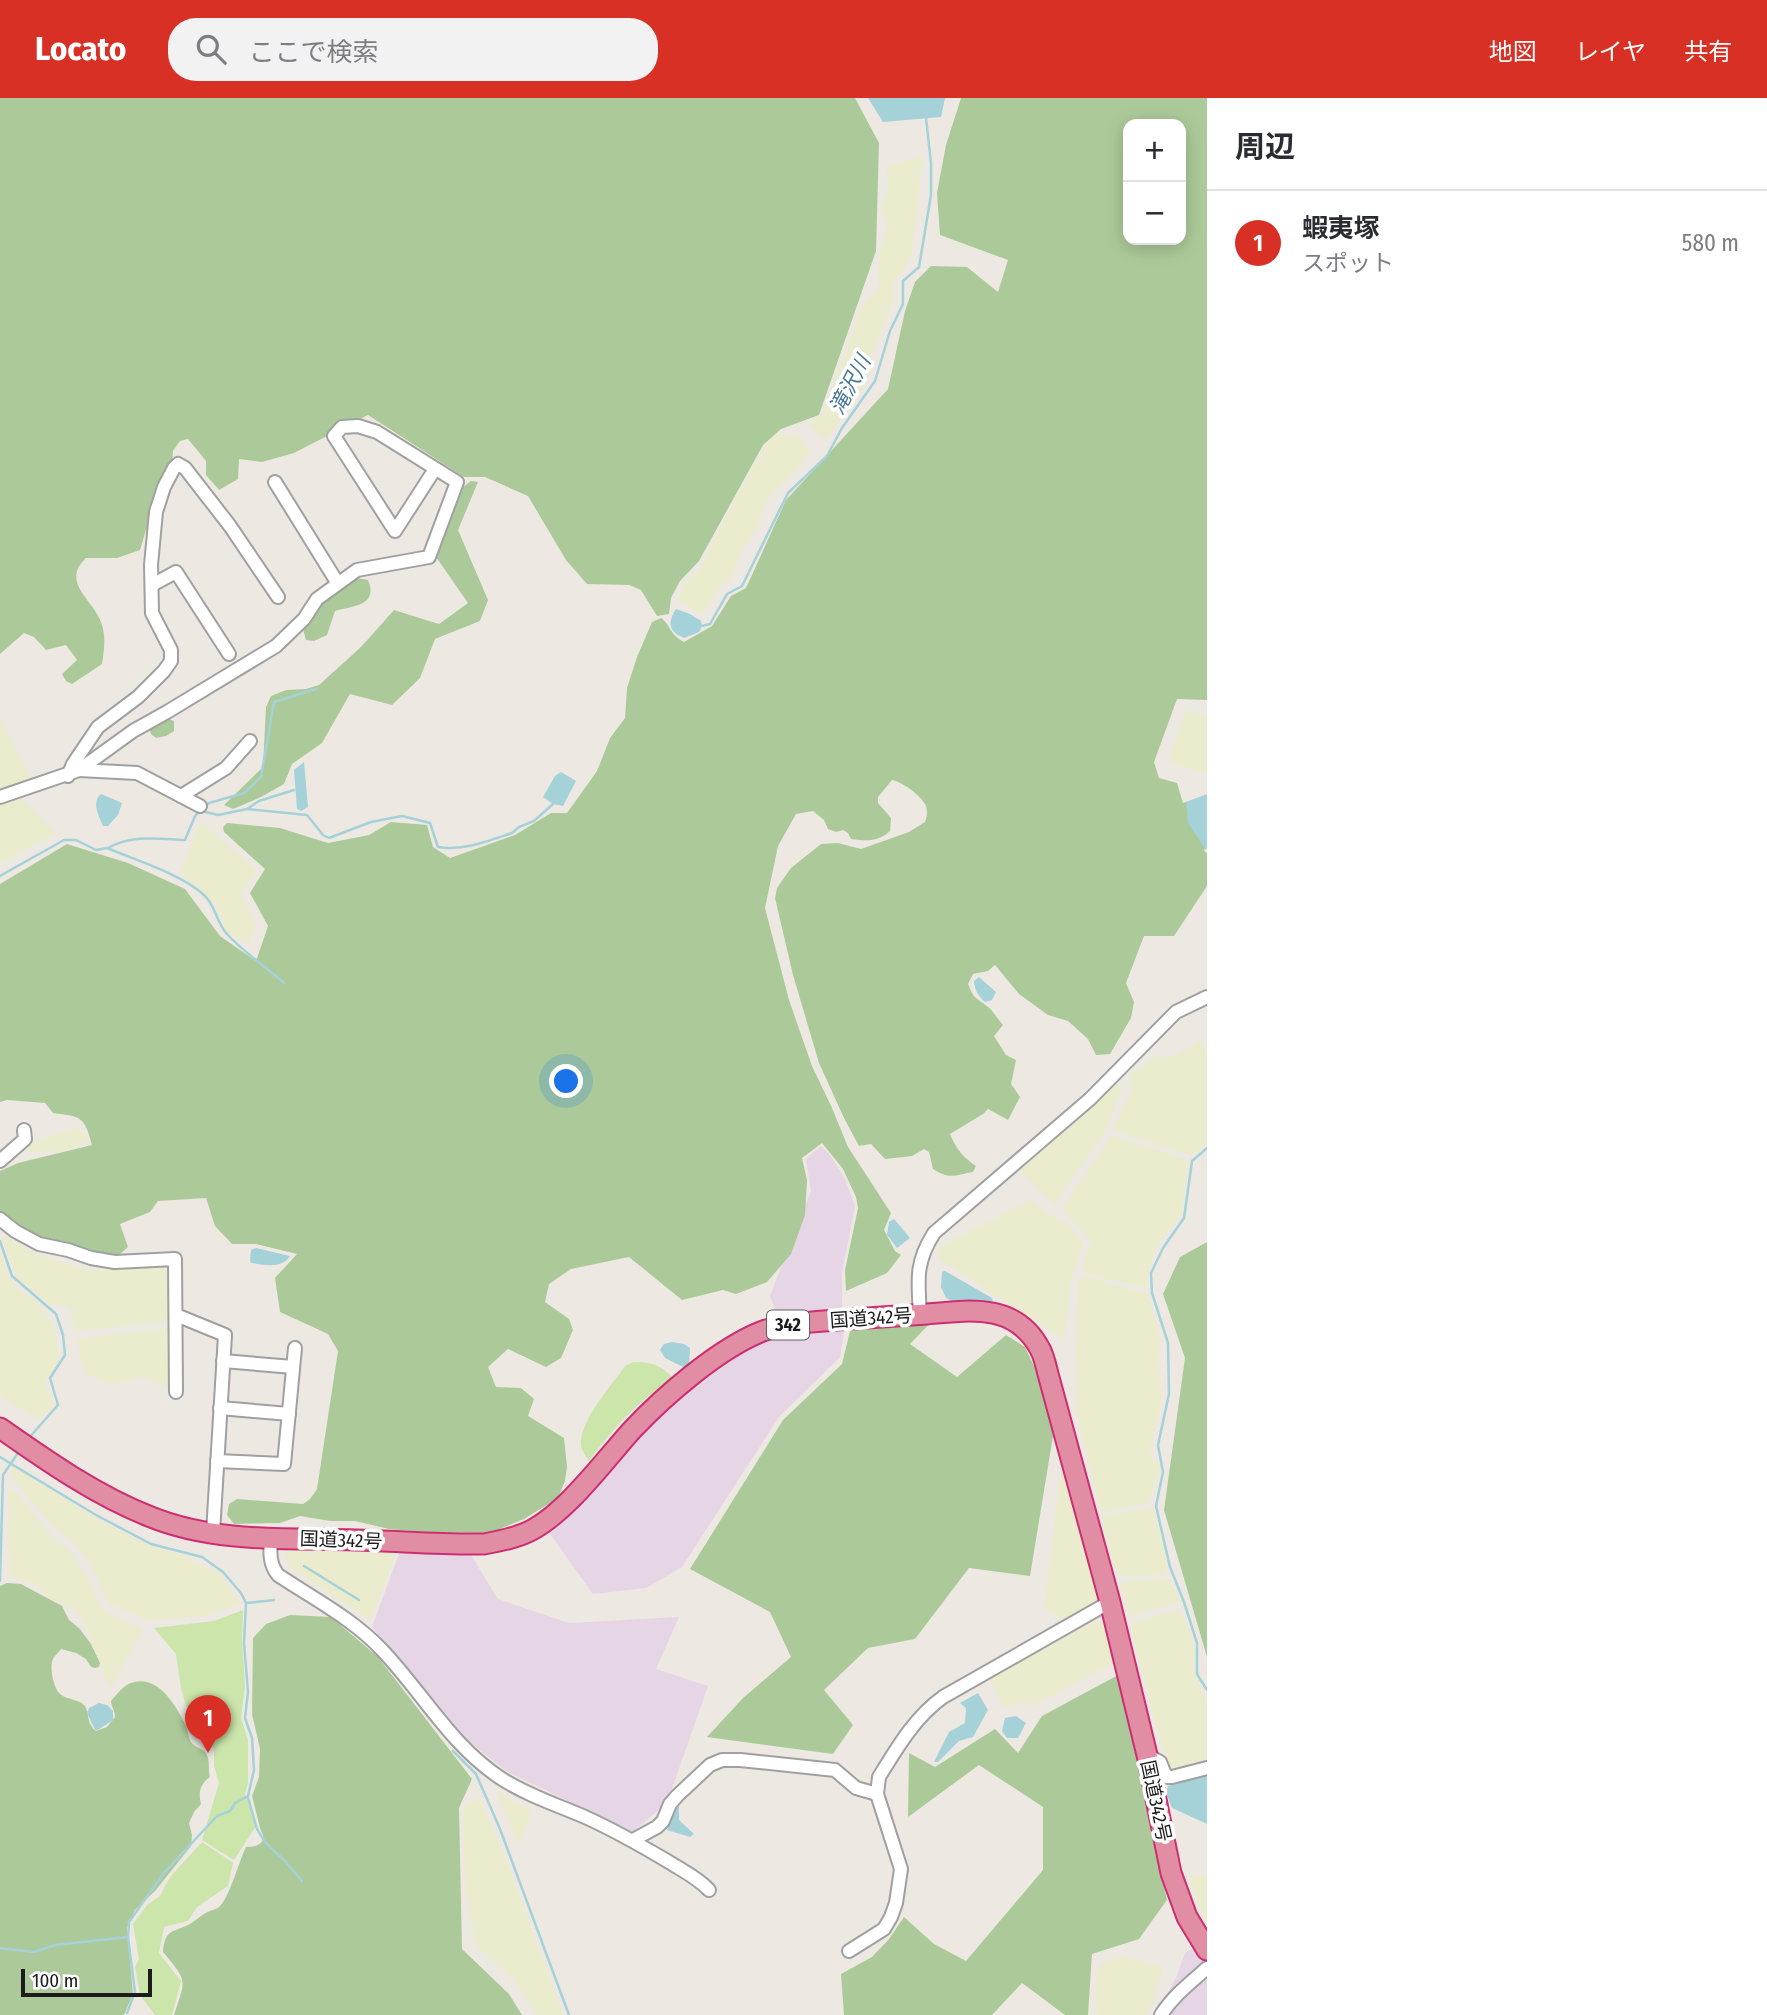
<!DOCTYPE html>
<html lang="ja">
<meta charset="utf-8">
<style>
body{margin:0;font-family:"Fira Sans Condensed","Noto Sans JP",sans-serif;background:#f2f2f3;color:#2b2b33}
.controls{position:absolute;right:21px;top:21px;display:grid;overflow:hidden;border-radius:14px;box-shadow:0 4px 18px #0003}
.controls button{width:63px;height:63px;display:grid;place-items:center;padding:0;border:0;border-bottom:2px solid #e1e1e2;background:#fff;color:#2b2b33;font:35px sans-serif}
.scale{position:absolute;left:21px;bottom:18px;width:131px;box-sizing:border-box;padding-left:7px;border:4px solid #1c1c1c;border-top:0;font-size:19px;line-height:24px;white-space:nowrap;color:#1c1c1c;-webkit-text-stroke:5px #fff;paint-order:stroke}
.you{position:absolute;left:567px;top:984px;width:24px;height:24px;margin:-18px;border:5px solid #fff;border-radius:50%;background:#1a73e8;box-shadow:0 0 0 10px #1a73e833}
.badge{display:grid;place-items:center;width:46px;height:46px;border-radius:50%;background:#d93025;color:#fff;font-size:23px;font-weight:700}
.pin{position:absolute;translate:-50% -58px;filter:drop-shadow(0 2px 4px #0008)}
.pin::after{content:'';position:absolute;top:37px;width:24px;height:21px;background:inherit;clip-path:polygon(0 0,100% 0,50% 100%)}
.list{margin:0;padding:0;list-style:none}
h2{display:flex;justify-content:space-between;align-items:center;height:91px;margin:0;padding:0 28px;font-size:30px}
h2 small{font-size:23px;font-weight:400;color:#7c7c81}
.list li{display:grid;grid-template-columns:46px 1fr auto;gap:21px;align-items:center;box-sizing:border-box;height:105px;padding:0 28px;border-top:2px solid #e1e1e2}
.list b{display:block;font-size:26px;white-space:nowrap}
.list p{margin:0;font-size:23px;white-space:nowrap;color:#7c7c81}
.list em{font-size:23px;font-style:normal;color:#7c7c81}
.icon{flex:none;width:38px;height:38px;fill:none;stroke:currentColor;stroke-width:2;stroke-linecap:round;stroke-linejoin:round}
.map{position:relative;flex:none;width:1207px;height:1917px;overflow:hidden}
header{display:flex;align-items:center;gap:42px;box-sizing:border-box;height:98px;padding:0 35px;background:#d93025;color:#fff}
header strong{font-size:33px}
nav{display:flex;gap:38px;margin-inline-start:auto;font-size:24px}
.search{width:490px;height:63px;background:#f2f2f3;display:flex;align-items:center;gap:18px;box-sizing:border-box;padding:0 24px;border-radius:28px;color:#7c7c81;font-size:26px}
main{display:flex}
aside{flex:1;background:#fff}
.map>svg:first-child{display:block}
.industrial{fill:#e6d5e4}
.farmland{fill:#ebebce}
.grass{fill:#cce5ab}
.forest{fill:#acca99;fill-rule:evenodd}
.water{fill:#a5d1d9}
.lines{fill:none;stroke-linecap:round;stroke-linejoin:round}
.stream{stroke:#a5d1d9;stroke-width:2.5}
.minor-casing{stroke:#a0a0a0;stroke-width:16}
.highway-casing{stroke:#cd2e72;stroke-width:23}
.minor{stroke:#fff;stroke-width:12}
.highway{stroke:#e18ea5;stroke-width:19}
.labels{text-anchor:middle;dominant-baseline:central;stroke-width:7;stroke-linejoin:round;paint-order:stroke}
.shield{fill:#fff;stroke:#606060;stroke-width:2}
.shield-label{font-size:18px;font-weight:bold;fill:#1c1c1c}
.street-label{font-size:19px;fill:#1c1c1c;stroke:#fff}
.water-label{font-size:21px;font-style:italic;fill:#497797;stroke:#fff}
</style>
<header>
<strong>Locato</strong>
<div class="search"><svg class="icon" aria-label="search" viewBox="0 0 24 24"><circle cx="10" cy="10" r="6"/><path d="M15 15l6 6"/></svg>ここで検索</div>
<nav><a>地図</a><a>レイヤ</a><a>共有</a></nav>
</header>
<main>
<div class="map">
<svg width="1207" height="1917" viewBox="0 0 1207 1917">
<rect width="100%" height="100%" fill="#ede9e2"/>
<g class="industrial">
<path d="M821 1048 830 1057 845 1081 855 1108 842 1175V1212L777 1218 770 1198 811 1093 806 1061Z"/>
<path d="M845 1229 840 1259 779 1319 682 1469 646 1490 593 1496 548 1433 576 1405 642 1332 666 1310 760 1242 787 1235Z"/>
<path d="M400 1453 469 1454 498 1501 569 1525 679 1519 656 1571 708 1588 667 1705 632 1734 506 1673 454 1631 372 1529Z"/>
<path d="M1196 1848 1207 1861V1917H1155L1176 1880 1185 1855Z"/>
</g>
<g class="farmland">
<path d="M924 58 919 80V102L911 158 902 174 894 182 893 200 886 222 876 245 862 291 826 342 808 326 822 317 862 208 877 193 880 154 888 123 881 110 888 95 887 68Z"/>
<path d="M773 333 787 339 796 335 810 353 799 370 767 401 755 434 744 447 729 484 721 487 702 517 678 502 685 484 699 473 720 430Z"/>
<path d="M1185 613 1207 617V676L1168 665Z"/>
<path d="M0 620 31 681 0 690Z"/>
<path d="M23 702 56 735 0 765V706L9 703Z"/>
<path d="M203 726 257 772 241 795 256 827 248 847 227 834 216 807 180 776 199 727Z"/>
<path d="M1200 943 1207 952V1045L1192 1058 1112 1032 1132 993 1130 977 1157 958 1174 959Z"/>
<path d="M1116 984 1121 992 1106 1032 1054 1107 1019 1072Z"/>
<path d="M77 1029 88 1039V1044L64 1053 27 1054 25 1046Z"/>
<path d="M1112 1037 1189 1063 1180 1119 1161 1142 1149 1168 1147 1190 1087 1176 1082 1171 1091 1144 1062 1110Z"/>
<path d="M1032 1101 1043 1113 1067 1125 1083 1144 1071 1182 1064 1242 938 1160 937 1150Z"/>
<path d="M6 1139 37 1156 90 1173 168 1169 172 1223 76 1233 70 1209 47 1205 16 1179 2 1140Z"/>
<path d="M0 1155 13 1188 39 1205 42 1212 54 1227 59 1257 55 1272 44 1284 55 1307 38 1322 0 1297Z"/>
<path d="M1083 1178 1148 1196 1161 1243 1158 1261 1162 1297 1149 1359 1162 1367 1148 1406 1104 1414 1100 1411 1075 1306 1078 1185Z"/>
<path d="M171 1230 172 1291 141 1279 111 1287 85 1275 77 1241Z"/>
<path d="M14 1369 101 1423 152 1449 187 1459 221 1477 241 1505 208 1517 149 1523 109 1505 86 1458 70 1441 50 1425 15 1383 11 1380V1372Z"/>
<path d="M1061 1370H1064L1099 1497 1095 1504 1064 1521 1044 1511Z"/>
<path d="M8 1391 17 1396 54 1441 70 1452 80 1467 104 1513 143 1531 111 1589 106 1582 88 1533 77 1512 52 1502 37 1488 9 1477Z"/>
<path d="M1153 1409 1167 1458 1166 1476 1121 1478 1113 1466 1101 1419Z"/>
<path d="M287 1448 398 1451 370 1522 293 1472 287 1463 285 1456Z"/>
<path d="M1160 1480 1169 1481 1182 1503 1130 1518 1119 1487 1123 1484Z"/>
<path d="M1178 1511 1191 1535 1195 1552 1192 1567 1202 1594 1207 1602V1662L1171 1670 1166 1665 1131 1530 1135 1524Z"/>
<path d="M1098 1522 1107 1525 1118 1563 1033 1607 1023 1605 1003 1609 990 1581Z"/>
<path d="M496 1692 531 1713 518 1747Z"/>
<path d="M480 1699 510 1771 563 1917H536L514 1882 475 1846 465 1788 463 1709Z"/>
<path d="M1202 1777H1207V1825L1199 1812 1189 1778Z"/>
<path d="M1126 1859 1163 1870 1153 1903 1147 1917H1097L1096 1885 1100 1866 1114 1861Z"/>
</g>
<g class="grass">
<path d="M633 1264C652 1264 661 1267 673 1280 639 1302 613 1330 589 1363 586 1358 582 1353 581 1348 579 1323 611 1288 625 1268Z"/>
<path d="M243 1512 242 1541 245 1588 241 1620 248 1642V1685L245 1696 256 1728 234 1762 202 1742 219 1685 214 1668V1650L204 1640 186 1608 181 1590 176 1556 154 1530 214 1523Z"/>
<path d="M202 1744 233 1765 228 1788 197 1809 188 1823 164 1829 159 1855 181 1883 172 1917H155L140 1897 135 1869 139 1861 133 1826 148 1806 160 1798 170 1779Z"/>
</g>
<g class="forest">
<path d="M0 0H855L879 45 876 153 819 317 781 331 763 347 699 463 680 483 671 500 669 516 657 518 641 492 629 487 587 486 566 462 528 398 485 379H464L368 317 294 355 262 364 239 361 238 381 219 392 206 377V363L188 341 180 343 173 353 172 366 159 388 140 452 117 460H86C59 485 96 503 102 527 106 540 104 553 102 566L72 586 66 583 62 576 77 562 66 547 46 552 34 539 24 535 0 556Z"/>
<path d="M961 0H1207V602L1177 601 1154 664 1159 680 1177 685 1183 705 1207 697V744L1204 753 1207 755V788L1174 838H1144L1126 885 1134 904 1131 920 1110 956 1096 957 1088 941 1068 923 1048 917 1019 896 995 867 988 873 973 876 968 886C974 901 975 899 987 908 993 913 998 921 1003 927L994 938 1006 957 1016 962 1011 986 1020 999 1008 1022 988 1011 983 1016 950 1036C956 1051 963 1059 976 1068L973 1074C955 1077 950 1082 933 1071L929 1054 924 1051 912 1058 885 1061 871 1046 859 1048 844 1020 819 965 793 877 775 800 777 790 791 770 821 746 838 745 861 751 909 734 925 724C927 719 928 712 925 706 920 697 901 683 892 682L878 699V705L891 720 890 733C878 744 867 743 851 741L848 735 843 732 836 734 828 731 824 722 813 713 796 716 778 748 765 810 789 902 812 968 832 1010 848 1049 891 1115 884 1132 895 1153 901 1157 887 1175 846 1193 845 1172 858 1110 856 1099 843 1071 822 1045 802 1060 807 1082 805 1117 791 1156 767 1184 736 1196 723 1192 682 1202 629 1159 571 1171 549 1186 545 1204 569 1221 573 1232 561 1260 546 1269 508 1251 488 1269 496 1289 521 1290 534 1301 528 1318 564 1340 567 1369 565 1383 558 1400 524 1421 490 1435 422 1434 389 1431 355 1423H330L300 1418 280 1425 234 1426 227 1417 229 1406 237 1401 303 1406 310 1401 317 1391 338 1253 328 1236 280 1214 275 1180 297 1156 256 1146H232L215 1128 206 1100 158 1103 150 1114 120 1126 128 1149 120 1156 96 1159 77 1149 22 1133 0 1117V1073L18 1065 92 1047C84 1018 82 1019 53 1015L45 1005 7 1002 0 1004V786L67 746 128 765 185 791 220 838 256 863 268 828 250 795 265 771 224 734 223 729 227 725 280 730 328 745 369 737 391 724 427 727 433 749 450 760 515 737 551 715H567L597 673 610 640 625 620 627 590 637 559 652 524 661 520C670 526 669 536 684 544L712 528 731 498 746 490 786 402 888 291 905 213 915 184 931 168 967 169 998 194 1008 162 940 137 937 95 946 47ZM1128 26H1181V142H1128Z"/>
<path d="M471 383 478 384 458 432 488 502 480 523 435 541 420 580 392 607 350 596 322 645 292 666 284 686 261 699 233 711 224 707 263 669 266 609 271 598 286 592 306 591 319 587 361 549 394 512 439 526 468 505 436 459 458 393Z"/>
<path d="M357 480 368 482C379 508 352 508 335 513L327 537 314 543 306 542 303 531C316 510 333 489 357 480Z"/>
<path d="M169 621 174 623V633L166 638 156 640 151 636 149 630Z"/>
<path d="M1207 1144V1559L1164 1412 1185 1260 1163 1196 1180 1159Z"/>
<path d="M933 1222 910 1246 957 1279 1006 1237 1025 1249 1045 1291 1053 1338 1030 1478 969 1470 915 1541 868 1550 824 1592 853 1627 833 1656 707 1639 743 1600 791 1559 770 1514 690 1471 783 1322 842 1266 850 1233Z"/>
<path d="M7 1485 21 1486 62 1508 69 1522 80 1531 91 1546 100 1565 99 1569 95 1570 91 1569 86 1561 76 1555 61 1551C58 1555 53 1559 52 1564 50 1573 54 1590 60 1596 67 1602 80 1601 85 1608 90 1617 86 1625 96 1633L107 1629 115 1619C115 1612 111 1609 111 1603 116 1597 124 1587 131 1585 158 1575 177 1609 186 1628 188 1633 188 1639 191 1644 195 1650 205 1651 207 1657 210 1663 208 1672 210 1679 200 1686 198 1695 201 1706L194 1714 189 1725 192 1737 191 1748 155 1793 135 1812 127 1830 133 1896 124 1917H0V1488Z"/>
<path d="M290 1517 331 1519 378 1559 472 1681 459 1710 462 1851 509 1896 522 1917H174C186 1880 188 1884 163 1854 165 1830 173 1835 190 1826 195 1823 199 1819 204 1816 208 1813 215 1812 219 1809 229 1801 239 1763 246 1749 255 1749 260 1748 264 1740L260 1730 252 1698 259 1679 260 1651 252 1616 253 1540 266 1526Z"/>
<path d="M1120 1576 1167 1802 1139 1841 1092 1856 1088 1917H1065L1022 1885 992 1917H844L841 1876 872 1859 889 1841 904 1819 934 1846 966 1863 1043 1772V1709L979 1667 908 1719 909 1655 935 1669 995 1631 1018 1655 1042 1618Z"/>
</g>
<g class="water">
<path d="M868 0H945L941 19 883 24Z"/>
<path d="M676 511 690 516 701 523 702 528 699 534 684 540C669 534 667 525 676 511Z"/>
<path d="M304 664 308 709 301 713 297 711 294 672Z"/>
<path d="M561 674 576 683 563 708 553 706 543 699 555 678Z"/>
<path d="M101 696 122 705 118 717 108 728H103C99 718 91 704 101 696Z"/>
<path d="M1207 696V749L1206 752 1188 725 1186 704Z"/>
<path d="M979 879 996 894 992 902 985 904C978 898 975 893 974 883Z"/>
<path d="M894 1121 910 1140 897 1150 887 1137 889 1124Z"/>
<path d="M256 1150 290 1158C282 1171 265 1167 251 1165L250 1162 251 1152Z"/>
<path d="M945 1173 992 1200 993 1202 989 1205 973 1202 954 1204 946 1200 941 1189 942 1174Z"/>
<path d="M672 1244 684 1246 690 1250 689 1268 685 1270 665 1260 660 1252 664 1246Z"/>
<path d="M978 1595 988 1612 973 1639 959 1643 938 1664H934L949 1634 965 1625 966 1610 960 1605Z"/>
<path d="M99 1605 107 1607 113 1613V1622L98 1632H95L87 1615 89 1610Z"/>
<path d="M1016 1618 1026 1625 1018 1640H1007L1002 1633 1005 1620Z"/>
<path d="M1207 1675V1726L1172 1710 1166 1695 1168 1688Z"/>
<path d="M679 1708V1722L694 1736 690 1739 667 1732 675 1711Z"/>
</g>
<g class="lines">
<g class="stream">
<path d="M702 528 710 526 727 496 742 488 788 395 827 358 842 330 875 283 890 233 903 206V183L919 169 931 97V65L926 20"/>
<path d="M205 708 209 705 244 695 261 679 274 604 316 591"/>
<path d="M247 711 307 717 323 737 329 740 371 724 402 718 430 725 438 749C464 753 488 743 512 735L519 729 534 723 553 706"/>
<path d="M201 713 218 717 247 711 259 703 294 692"/>
<path d="M108 750C132 736 159 741 185 742L195 718 200 713"/>
<path d="M0 778 64 742H76L96 752 107 750C135 762 184 777 205 798 216 809 216 823 226 835 242 853 266 869 284 885"/>
<path d="M1207 1050 1192 1063 1184 1120 1163 1150 1151 1175 1152 1195 1168 1245 1169 1296 1158 1347 1163 1374 1156 1408 1170 1469 1184 1504 1197 1545V1576L1207 1592"/>
<path d="M0 1143 12 1178 56 1216 63 1237 65 1257 50 1280 58 1307 28 1341"/>
<path d="M0 1359 96 1417 151 1446 202 1459 223 1474 241 1495 246 1505 244 1545 248 1594 245 1620 252 1640 254 1672 248 1698 235 1705 230 1713 217 1718 163 1776 129 1824 128 1839 135 1894 127 1915"/>
<path d="M304 1468 359 1502"/>
<path d="M0 1483 3 1377 20 1352"/>
<path d="M246 1505 274 1502"/>
<path d="M453 1653 476 1676 500 1731 569 1917"/>
<path d="M248 1700 257 1731 265 1744 285 1763 302 1783"/>
<path d="M0 1850 34 1854 55 1847 128 1839"/>
</g>
<g class="minor-casing">
<g id="minor">
<path d="M275 384 337 484"/>
<path d="M152 487 176 474 229 556"/>
<path d="M79 672 137 675 200 708"/>
<path d="M68 678 73 666 98 629 138 599 164 573 171 563V552L152 515 151 467 156 414 164 389 174 370 178 366 185 370 230 428 278 499"/>
<path d="M181 698 226 670 250 643"/>
<path d="M0 699 79 672 133 633 167 614 276 548 304 521 317 501 357 472 429 459 457 384 377 334 358 328 342 329 334 338 395 433 435 371"/>
<path d="M0 1063 25 1041 24 1032"/>
<path d="M0 1121 15 1133 39 1146 68 1152 91 1160 115 1164 175 1161 176 1294"/>
<path d="M920 1216C918 1182 915 1165 934 1135L1090 1001 1176 914 1207 899"/>
<path d="M176 1217 225 1237 213 1435"/>
<path d="M223 1263 293 1269"/>
<path d="M220 1310 289 1316"/>
<path d="M217 1363 284 1366 295 1250"/>
<path d="M271 1440C270 1454 269 1466 278 1477 314 1501 353 1521 382 1552 423 1595 451 1648 502 1681 527 1697 557 1707 585 1719 614 1732 642 1748 669 1764 683 1773 698 1780 709 1792"/>
<path d="M1147 1657 1160 1664 1166 1679H1172L1207 1670"/>
<path d="M633 1742 657 1729 663 1723 670 1706 677 1698 710 1667 722 1662H740L835 1672 856 1690 877 1696"/>
<path d="M849 1853 884 1831 891 1819 896 1805 901 1771 877 1696 879 1679C897 1650 914 1620 943 1599L1110 1504"/>
<path d="M1161 1917C1173 1898 1190 1885 1207 1870"/>
</g>
</g>
<g class="highway-casing">
<path id="highway" d="M0 1330C47 1363 97 1398 151 1419 215 1445 288 1440 356 1442 399 1443 442 1447 484 1446 500 1443 516 1440 530 1433 567 1414 604 1363 632 1332 664 1298 719 1250 763 1233 786 1225 812 1224 837 1222 867 1220 897 1218 927 1216 970 1212 1016 1205 1040 1251 1044 1258 1046 1268 1048 1276L1110 1504 1147 1657 1171 1775 1187 1819 1207 1852"/>
</g>
<use href="#minor" class="minor"/>
<use href="#highway" class="highway"/>
</g>
<g class="labels">
<rect class="shield" x="767" y="1212.5" width="42" height="29" rx="5"/>
<g class="shield-label">
<text x="788" y="1227">342</text>
</g>
<g class="street-label">
<text transform="translate(871 1220) rotate(-4)">国道342号</text>
<text transform="translate(341 1442) rotate(2)">国道342号</text>
<text transform="translate(1156 1703) rotate(78)">国道342号</text>
</g>
<g class="water-label">
<text transform="translate(850 287) rotate(-62)">滝沢川</text>
</g>
</g>
</svg>
<div class="controls">
<button>+</button>
<button>−</button>
</div>
<div class="scale">100 m</div>
<div class="you"></div>
<div class="pin badge" style="left:208px;top:1655px">1</div>
</div>
<aside>
<h2>周辺<small></small></h2>
<ul class="list">
<li><span class="badge">1</span><div><b>蝦夷塚</b><p>スポット</p></div><em>580 m</em></li>
</ul>
</aside>
</main>
